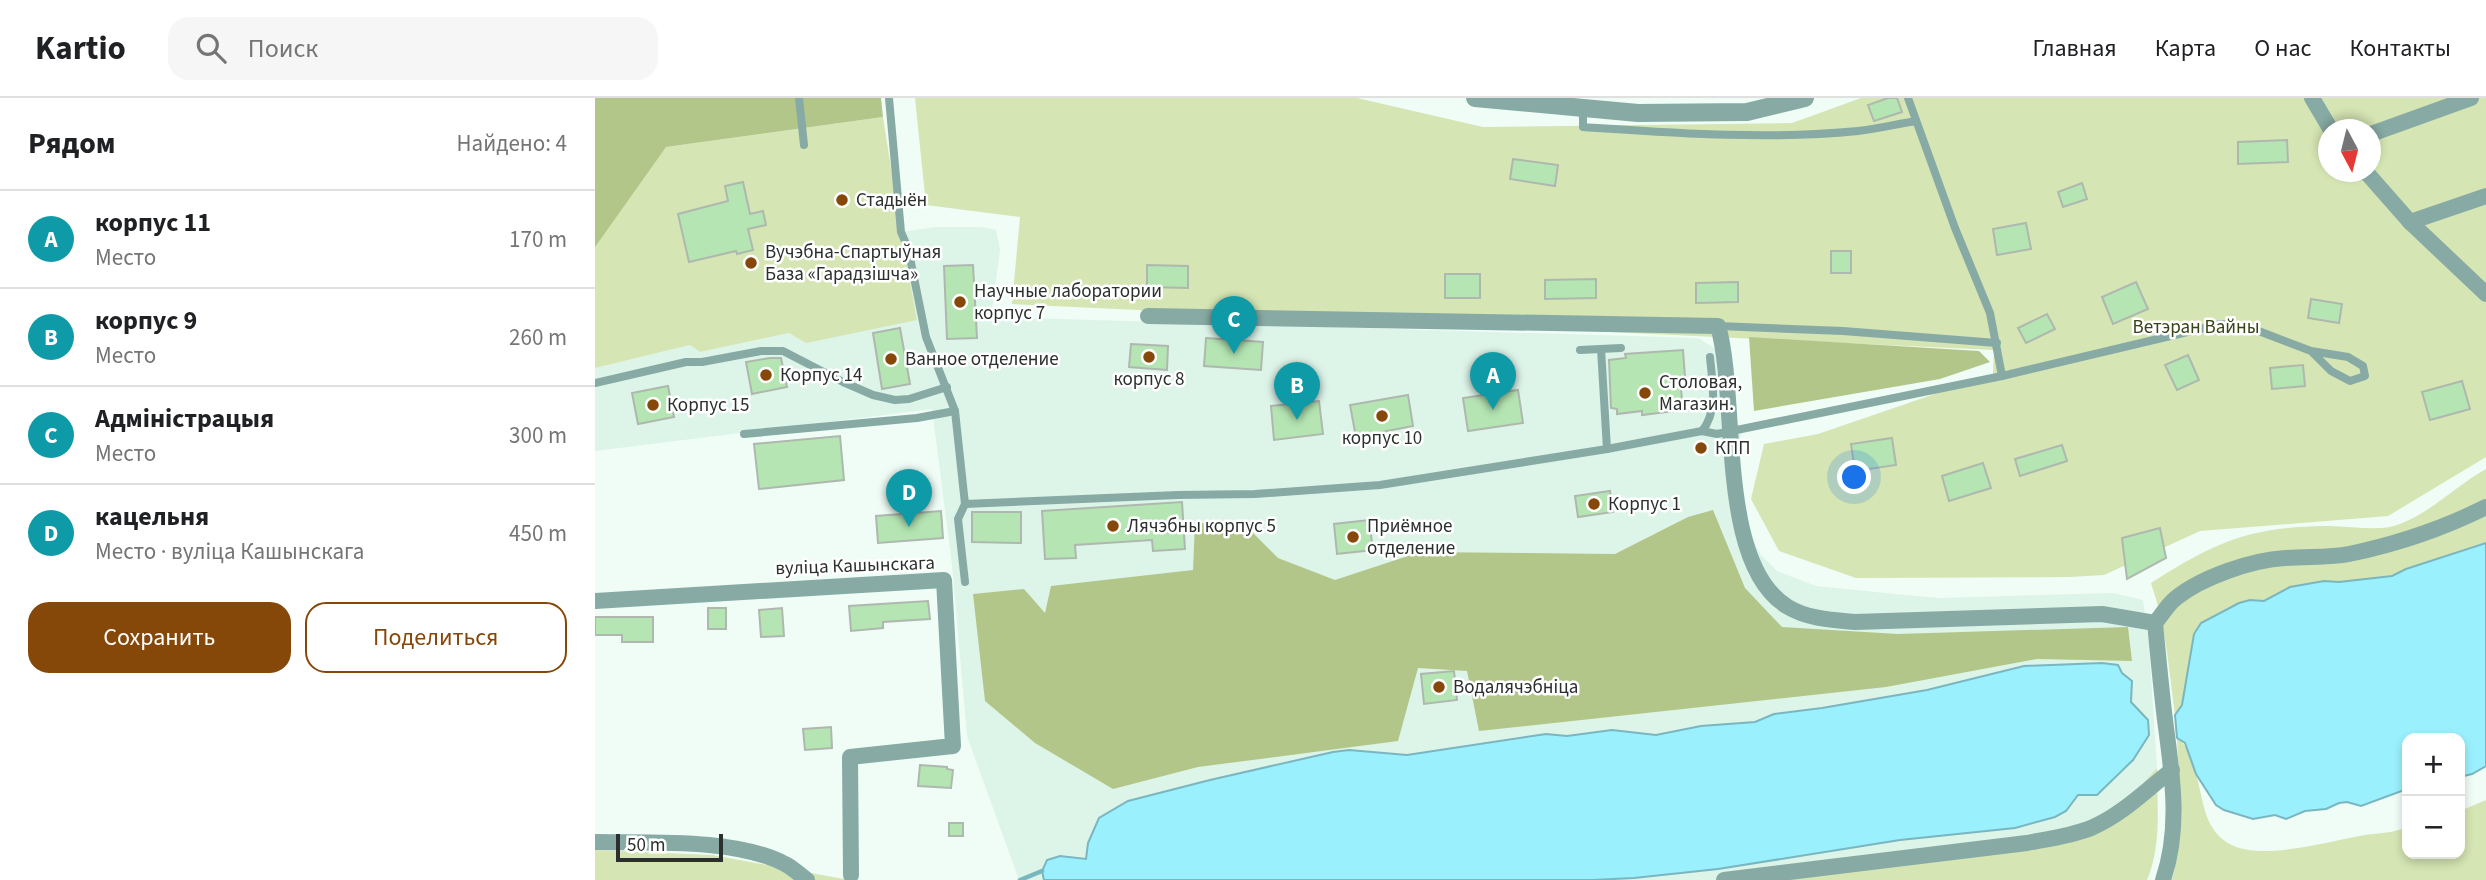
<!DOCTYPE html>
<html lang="ru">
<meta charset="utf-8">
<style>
body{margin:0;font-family:"Source Sans 3",sans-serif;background:#f6f6f6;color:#202124}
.controls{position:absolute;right:21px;bottom:21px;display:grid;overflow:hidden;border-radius:14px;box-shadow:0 4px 10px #0003}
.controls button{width:63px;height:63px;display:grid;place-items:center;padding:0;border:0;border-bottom:2px solid #e0e0e0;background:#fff;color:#202124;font:35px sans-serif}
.compass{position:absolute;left:1723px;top:21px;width:63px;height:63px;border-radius:50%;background:#fff;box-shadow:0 4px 10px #0003;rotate:173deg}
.scale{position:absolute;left:21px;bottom:18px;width:107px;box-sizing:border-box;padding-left:7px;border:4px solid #2b302e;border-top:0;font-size:19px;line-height:24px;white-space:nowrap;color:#2b302e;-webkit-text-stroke:5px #fff;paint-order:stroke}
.you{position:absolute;left:1260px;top:380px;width:24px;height:24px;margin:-18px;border:5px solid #fff;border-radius:50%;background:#1a73e8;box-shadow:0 0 0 10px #1a73e833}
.badge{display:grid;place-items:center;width:46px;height:46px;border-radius:50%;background:#864808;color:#fff;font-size:23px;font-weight:700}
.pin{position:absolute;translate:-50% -58px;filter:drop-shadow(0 2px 4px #0008)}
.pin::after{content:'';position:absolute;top:37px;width:24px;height:21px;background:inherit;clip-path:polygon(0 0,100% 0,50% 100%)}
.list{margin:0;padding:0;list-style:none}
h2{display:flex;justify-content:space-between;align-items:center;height:91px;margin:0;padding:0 28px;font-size:30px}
h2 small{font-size:23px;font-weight:400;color:#757577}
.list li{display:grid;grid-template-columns:46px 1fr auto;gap:21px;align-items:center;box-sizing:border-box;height:98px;padding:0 28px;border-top:2px solid #e0e0e0}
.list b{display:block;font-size:26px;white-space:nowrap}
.list p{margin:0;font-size:23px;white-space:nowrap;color:#757577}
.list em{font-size:23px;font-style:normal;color:#757577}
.actions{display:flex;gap:14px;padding:21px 28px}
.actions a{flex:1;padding:16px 0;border:2px solid #864808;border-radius:21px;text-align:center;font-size:24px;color:#864808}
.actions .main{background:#864808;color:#fff}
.icon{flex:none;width:38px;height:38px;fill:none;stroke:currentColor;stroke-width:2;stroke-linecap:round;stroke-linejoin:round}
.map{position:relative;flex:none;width:1891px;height:782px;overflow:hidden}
header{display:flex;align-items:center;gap:42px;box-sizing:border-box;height:98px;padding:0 35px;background:#fff;border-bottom:2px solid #e0e0e0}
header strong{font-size:33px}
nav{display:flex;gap:38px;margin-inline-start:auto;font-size:24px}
.search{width:490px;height:63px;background:#f6f6f6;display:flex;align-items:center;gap:18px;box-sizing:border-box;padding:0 24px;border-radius:21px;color:#757577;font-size:26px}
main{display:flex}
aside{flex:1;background:#fff}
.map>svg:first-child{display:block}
.built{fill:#ddf4e9}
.green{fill:#d5e5b3;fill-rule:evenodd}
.forest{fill:#b3c689}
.water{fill:#9bf0fe;stroke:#79b6c0;stroke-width:2}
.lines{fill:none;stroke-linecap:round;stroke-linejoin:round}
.stream{stroke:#79b6c0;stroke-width:4.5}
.building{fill:#b5e5b3;stroke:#aeb8ae;stroke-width:2}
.service{stroke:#87aaa5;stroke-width:8}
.minor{stroke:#87aaa5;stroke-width:16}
.tertiary{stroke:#87aaa5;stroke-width:18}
.poi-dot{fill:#864808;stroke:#fff;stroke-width:2.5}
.labels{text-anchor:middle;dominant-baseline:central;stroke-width:5;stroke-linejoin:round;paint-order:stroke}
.poi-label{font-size:19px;fill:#2b302e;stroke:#fff;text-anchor:start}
.park-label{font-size:19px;fill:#384417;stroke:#fff}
.street-label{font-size:19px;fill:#2b302e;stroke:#fff}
</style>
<header>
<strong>Kartio</strong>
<div class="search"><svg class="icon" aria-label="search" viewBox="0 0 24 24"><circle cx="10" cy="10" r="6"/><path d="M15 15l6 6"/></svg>Поиск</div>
<nav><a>Главная</a><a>Карта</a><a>О нас</a><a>Контакты</a></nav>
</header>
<main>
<aside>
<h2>Рядом<small>Найдено: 4</small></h2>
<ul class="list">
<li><span class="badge" style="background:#0f9aa8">A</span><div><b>корпус 11</b><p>Место</p></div><em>170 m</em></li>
<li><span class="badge" style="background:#0f9aa8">B</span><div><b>корпус 9</b><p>Место</p></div><em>260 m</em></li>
<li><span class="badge" style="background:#0f9aa8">C</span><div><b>Адміністрацыя</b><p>Место</p></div><em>300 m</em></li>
<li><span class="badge" style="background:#0f9aa8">D</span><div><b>кацельня</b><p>Место · вуліца Кашынскага</p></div><em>450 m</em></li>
</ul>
<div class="actions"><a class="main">Сохранить</a><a>Поделиться</a></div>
</aside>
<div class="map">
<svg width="1891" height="782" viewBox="0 0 1891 782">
<rect width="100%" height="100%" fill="#effdf6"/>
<path class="built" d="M341 129H387L401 132 405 152 396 219 1103 240 1124 253 1131 320 1148 329 1143 349 1150 425 1165 456 1182 473 1221 488 1300 496 1345 500 1518 495 1548 502 1554 546 1562 670 1543 691 1498 727 1189 782H424L372 638 357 467 337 311 0 353V270L95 247 105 254 194 235 322 222 306 134Z"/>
<g class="green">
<path d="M320 0H762L888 29 1197 25 1266 0H1891V359L1793 418 1605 433 1509 477 1475 479 1261 480 1184 453 1156 401 1169 346 1223 336 1398 276 1399 252 417 206 425 119 331 107ZM1734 32H1776V74H1734Z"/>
<path d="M288 19 306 134 322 222 211 245 194 235 105 254 95 247 0 270V71L71 49Z"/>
<path d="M1891 371V445L1811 471 1797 478 1744 484 1729 483 1695 489 1669 503 1655 502 1625 514 1606 525 1599 536 1587 607 1580 617C1574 572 1571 528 1556 485 1620 444 1654 429 1731 428 1754 427 1783 435 1805 426 1835 415 1862 387 1891 371Z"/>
<path d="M1582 640C1601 652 1604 698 1612 719 1617 732 1627 744 1641 749 1673 761 1736 743 1770 737 1784 735 1799 735 1812 729V756H1865V713L1891 702V782H1577C1590 735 1584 688 1582 640Z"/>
<path d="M1562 670C1562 708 1567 746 1552 782H1189L1476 738 1543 691Z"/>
<path d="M0 752 117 757 254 782H0Z"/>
</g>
<g class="forest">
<path d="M0 0H286L288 19 71 49 0 149Z"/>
<path d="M1154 239 1384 253 1395 264 1345 281 1159 313Z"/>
<path d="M1118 412 1150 490 1187 529 1303 536 1533 529 1537 563 1442 561 1291 589 884 633 872 573 823 570 803 643 603 669 518 691 440 645 390 603 378 496 429 491 450 515 456 488 598 472 600 425 649 426 683 460 740 482 825 454 1020 456 1093 419Z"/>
</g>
<g class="water">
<path d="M1891 445V668L1877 676 1865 679V640H1812V691L1766 708 1752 704 1744 705 1731 711 1710 713 1691 721 1680 717 1658 721 1629 712 1621 707 1601 676 1590 645 1582 640 1580 617 1587 607 1599 536 1606 525 1644 505 1655 502 1669 503 1695 489 1729 483 1744 484 1797 478 1811 471Z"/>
<path d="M1507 565 1523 567 1527 575 1537 583 1536 604 1553 622 1554 637 1538 662 1502 697H1483L1471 713 1460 719 1420 730 1305 742 1123 771 1039 780 998 782H449L447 773 452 762 465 758 491 761 493 745 504 720 533 703 615 682 738 654 754 652 812 657 951 636 972 638 1017 632 1061 637 1106 628 1160 624 1179 616 1227 610 1332 592 1429 568Z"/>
</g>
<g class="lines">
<path class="stream" d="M425 782 447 773"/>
</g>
<g class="building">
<path d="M1293 0H1302L1307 14 1279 23 1273 7Z"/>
<path d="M1692 42 1693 64 1643 66V44Z"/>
<path d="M918 61 963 67 960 88 915 81Z"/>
<path d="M148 84 155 116 168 113 171 127 153 131 158 152 142 156 141 153 94 164 83 116 133 103 130 88Z"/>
<path d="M1487 85 1492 101 1468 109 1463 94Z"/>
<path d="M1431 125 1436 151 1402 157 1398 131Z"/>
<rect x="1236" y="153" width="20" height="22"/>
<path d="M378 167 382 240 352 241 349 168Z"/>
<path d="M552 167 593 168V190L552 189Z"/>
<rect x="850" y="176" width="35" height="24"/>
<path d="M1001 181V200L950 201V182Z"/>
<path d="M1143 184V204L1101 205V185Z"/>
<path d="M1541 184 1553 211 1518 226 1507 199Z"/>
<path d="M1716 201 1747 206 1744 225 1713 220Z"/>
<path d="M1452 216 1460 231 1431 245 1423 230Z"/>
<path d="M305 230 315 286 287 291 278 235Z"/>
<path d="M611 240 668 244 666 272 609 268Z"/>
<path d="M536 246 573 248 572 272 534 269Z"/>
<path d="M1088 252 1090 279 1085 280 1088 312 1047 317V313L1022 316V311L1016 310 1014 262 1031 260 1030 256Z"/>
<path d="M1593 257 1604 282 1582 292 1570 267Z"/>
<path d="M175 260H186L192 289 157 296 151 264Z"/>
<path d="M1708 267 1710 288 1677 291 1675 270Z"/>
<path d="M1867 283 1875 311 1835 322 1827 294Z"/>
<path d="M73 288 79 319 43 326 37 295Z"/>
<path d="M923 292 928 325 873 333 868 300Z"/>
<path d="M813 297 818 328 761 339 755 307Z"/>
<path d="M724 303 728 336 679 342 676 308Z"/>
<path d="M245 338 249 382 164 391 159 346Z"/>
<path d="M1297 340 1301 367 1260 373 1256 346Z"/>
<path d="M1467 347 1472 363 1425 378 1420 361Z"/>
<path d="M1388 365 1396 390 1354 403 1347 378Z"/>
<path d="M1015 393 1018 414 983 419 980 398Z"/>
<path d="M587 404 590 451 558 453 557 442 480 447 481 460 450 461 447 413Z"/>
<path d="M346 413 348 440 283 445 281 418Z"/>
<path d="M377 414H426V445L377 444Z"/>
<path d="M774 422 778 452 742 456 739 426Z"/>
<path d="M1565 430 1571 460 1532 481 1527 440Z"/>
<path d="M333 503 335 521 288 524V530L256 533 254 508Z"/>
<rect x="113" y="510" width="18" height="21"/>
<path d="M187 510 189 538 166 539 164 512Z"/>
<path d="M0 519H58V544H27V537H0Z"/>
<path d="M859 573 862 602 829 606 826 576Z"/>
<path d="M236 629 237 650 210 652 208 631Z"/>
<path d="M325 667 352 669V671L358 672 356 690 323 688Z"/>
<rect x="354" y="725" width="14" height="13"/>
</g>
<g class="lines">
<g class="service">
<path d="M204 0 209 47"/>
<path d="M294 0 306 134 313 150 331 239 360 313 370 406 583 397 660 396 785 387 1012 351 1107 333 1122 336 1407 278 1395 215 1360 130 1313 0"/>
<path d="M988 11V29C1079 35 1172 42 1263 33 1282 31 1302 26 1321 23"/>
<path d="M1123 228 1248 233 1402 245"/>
<path d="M1006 251 1012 351"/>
<path d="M985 252 1026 250"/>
<path d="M1407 278 1626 226 1661 232 1716 253 1736 273 1755 283 1770 278 1768 268 1753 259 1716 253"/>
<path d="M0 285 91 264H107L166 253H188L248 284 278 297 300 302 314 301 352 289"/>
<path d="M1107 333C1124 312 1117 284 1115 259"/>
<path d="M149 336 322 320 360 313"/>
<path d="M370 484 363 421 370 406"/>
</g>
<g class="minor">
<path d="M1717 0 1736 32"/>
<path d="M1776 36 1876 0"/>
<path d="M1771 74 1815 124 1891 196"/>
<path d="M1815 124 1891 98"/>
<path d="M553 218 1123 228C1144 300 1121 466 1193 509 1213 521 1237 522 1260 524L1507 516 1560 525C1563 557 1566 589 1570 622 1577 675 1586 730 1568 782"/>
<path d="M0 503 349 482 358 648 255 659 256 777"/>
<path d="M1560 525C1567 517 1573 506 1581 500 1607 479 1657 462 1690 460 1712 458 1734 460 1754 456 1802 446 1847 431 1891 409"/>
<path d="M0 744C55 745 141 740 190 766 198 770 205 777 212 782"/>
<path d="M1129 782 1432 745C1453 741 1476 738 1496 730 1527 717 1551 692 1577 672"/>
</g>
<path class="tertiary" d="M880 0 1043 15 1152 14 1210 0"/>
</g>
<g class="poi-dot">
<circle cx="247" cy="102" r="7"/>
<circle cx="156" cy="165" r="7"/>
<circle cx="365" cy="204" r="7"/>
<circle cx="554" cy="259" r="7"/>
<circle cx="296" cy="261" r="7"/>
<circle cx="171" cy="277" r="7"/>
<circle cx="1050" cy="295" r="7"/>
<circle cx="58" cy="307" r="7"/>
<circle cx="787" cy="318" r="7"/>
<circle cx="1106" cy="350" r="7"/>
<circle cx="999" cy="406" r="7"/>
<circle cx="518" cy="428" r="7"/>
<circle cx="758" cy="439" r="7"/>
<circle cx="844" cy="589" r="7"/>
</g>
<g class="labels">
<g class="poi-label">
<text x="261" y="102">Стадыён</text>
<text x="170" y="154">Вучэбна-Спартыўная<tspan x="170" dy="22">База «Гарадзішча»</tspan></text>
<text x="379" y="193">Научные лаборатории<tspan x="379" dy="22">корпус 7</tspan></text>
<text x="310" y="261">Ванное отделение</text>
<text x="185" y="277">Корпус 14</text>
<text x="554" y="281" text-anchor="middle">корпус 8</text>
<text x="1064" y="284">Столовая,<tspan x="1064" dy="22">Магазин.</tspan></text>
<text x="72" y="307">Корпус 15</text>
<text x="787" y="340" text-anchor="middle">корпус 10</text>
<text x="1120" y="350">КПП</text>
<text x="1013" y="406">Корпус 1</text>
<text x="532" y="428">Лячэбны корпус 5</text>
<text x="772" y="428">Приёмное<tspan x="772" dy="22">отделение</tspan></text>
<text x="858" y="589">Водалячэбніца</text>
</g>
<g class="park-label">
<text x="1601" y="229">Ветэран Вайны</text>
</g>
<g class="street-label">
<text transform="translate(260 468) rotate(-2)">вуліца Кашынскага</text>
</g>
</g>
</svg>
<div class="controls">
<button>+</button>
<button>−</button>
</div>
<svg class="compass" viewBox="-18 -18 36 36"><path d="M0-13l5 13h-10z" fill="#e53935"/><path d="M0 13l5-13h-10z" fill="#757577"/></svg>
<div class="scale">50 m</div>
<div class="you"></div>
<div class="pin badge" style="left:898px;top:312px;background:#0f9aa8">A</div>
<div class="pin badge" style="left:702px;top:322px;background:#0f9aa8">B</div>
<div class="pin badge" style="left:639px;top:256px;background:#0f9aa8">C</div>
<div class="pin badge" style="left:314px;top:429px;background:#0f9aa8">D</div>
</div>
</main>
